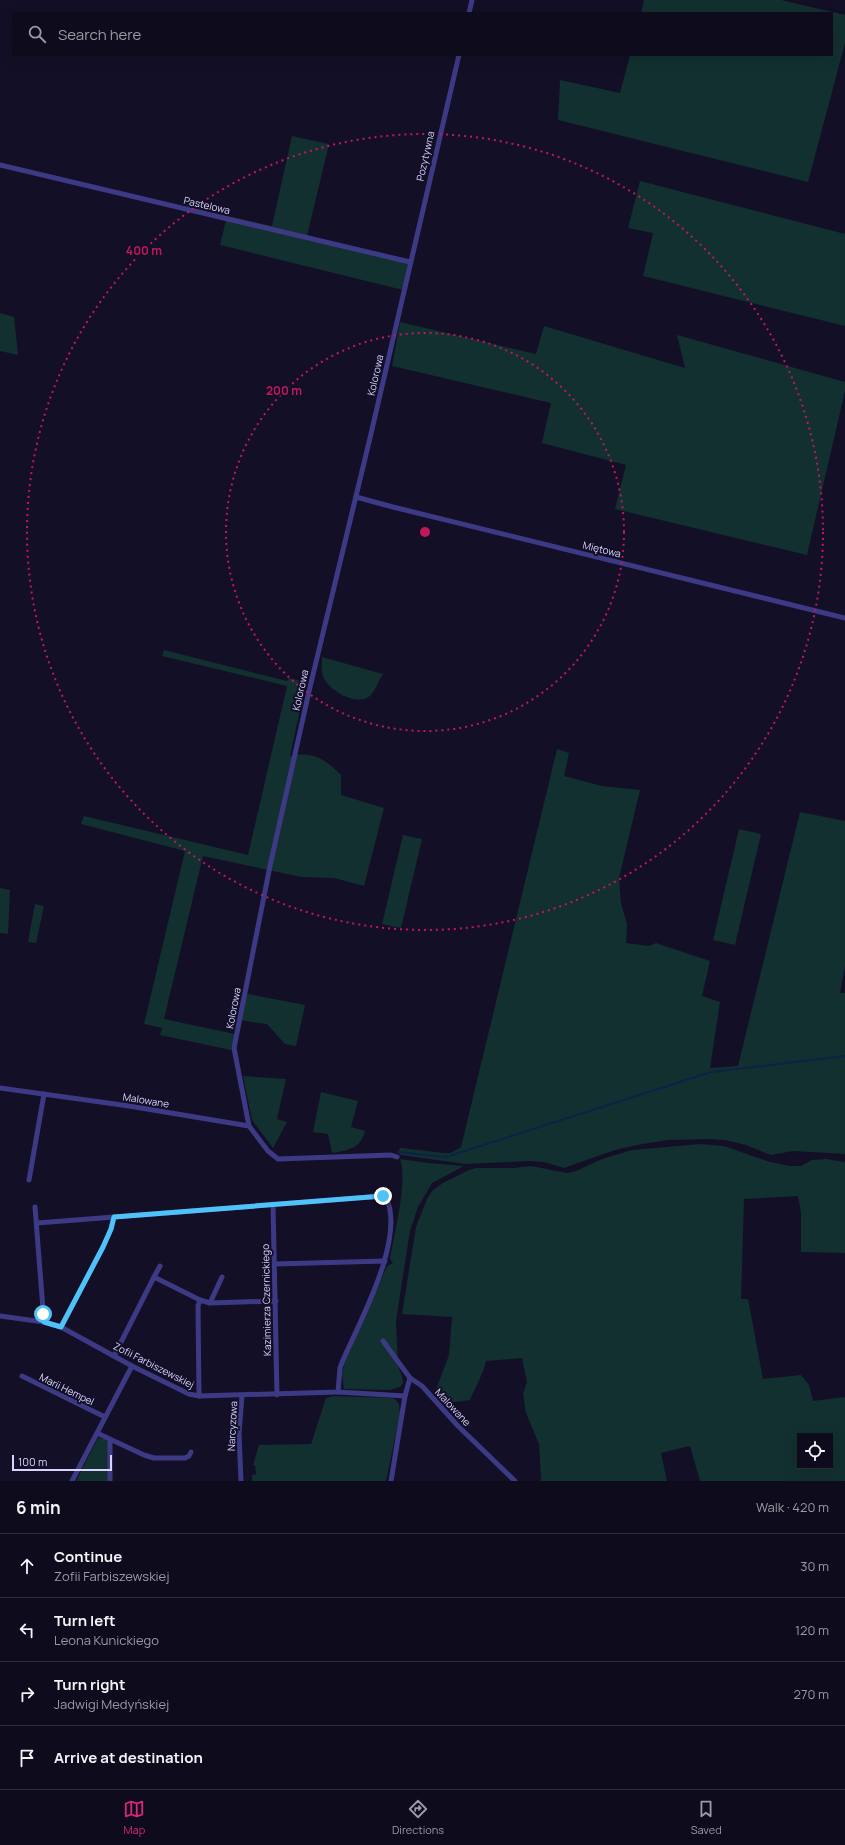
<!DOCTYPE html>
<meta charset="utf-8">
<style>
body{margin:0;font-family:Manrope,sans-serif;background:#1c1929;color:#f1f3f6}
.controls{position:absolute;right:12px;bottom:12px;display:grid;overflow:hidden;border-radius:0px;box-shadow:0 4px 16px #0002}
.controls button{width:36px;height:36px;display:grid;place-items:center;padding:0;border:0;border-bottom:1px solid #2e2b3b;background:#0e0b1c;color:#f1f3f6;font:20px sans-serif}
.scale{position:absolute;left:12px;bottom:10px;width:100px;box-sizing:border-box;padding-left:4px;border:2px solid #d9d4ff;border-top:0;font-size:11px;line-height:14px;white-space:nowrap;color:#d9d4ff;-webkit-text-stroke:3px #130f26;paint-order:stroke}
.stop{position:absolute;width:12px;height:12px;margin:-9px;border:3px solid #4fc3f7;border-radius:50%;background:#fff}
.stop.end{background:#4fc3f7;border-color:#fff;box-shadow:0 1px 4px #0008}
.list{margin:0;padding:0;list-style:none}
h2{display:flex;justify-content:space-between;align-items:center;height:52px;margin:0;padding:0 16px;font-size:17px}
h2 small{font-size:13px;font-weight:400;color:#9b9ba3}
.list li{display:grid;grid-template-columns:26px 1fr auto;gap:12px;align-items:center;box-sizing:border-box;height:64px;padding:0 16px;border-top:1px solid #2e2b3b}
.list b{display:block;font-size:15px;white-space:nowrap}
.list p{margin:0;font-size:13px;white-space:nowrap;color:#9b9ba3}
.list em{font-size:13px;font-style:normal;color:#9b9ba3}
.icon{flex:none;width:22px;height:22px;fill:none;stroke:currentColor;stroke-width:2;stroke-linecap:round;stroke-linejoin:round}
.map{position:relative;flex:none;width:845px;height:1481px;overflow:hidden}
.search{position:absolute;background:#0e0b1c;box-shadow:0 4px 16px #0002;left:12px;right:12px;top:12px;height:44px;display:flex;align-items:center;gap:10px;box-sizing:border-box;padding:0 14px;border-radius:0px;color:#9b9ba3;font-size:15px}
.sheet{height:308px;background:#0e0b1c}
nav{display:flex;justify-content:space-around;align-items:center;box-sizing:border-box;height:56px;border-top:1px solid #2e2b3b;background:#0e0b1c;font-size:11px;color:#9b9ba3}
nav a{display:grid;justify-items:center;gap:2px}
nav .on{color:#db2777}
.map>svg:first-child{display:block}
.green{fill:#12302f;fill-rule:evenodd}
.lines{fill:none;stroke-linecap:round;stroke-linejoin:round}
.stream{stroke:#0c2248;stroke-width:2}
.minor{stroke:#3d3a85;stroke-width:5}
.route{stroke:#4fc3f7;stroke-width:5}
.ring{fill:none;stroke:#c2185b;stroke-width:2;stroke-dasharray:2 4}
.labels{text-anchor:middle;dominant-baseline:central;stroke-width:4;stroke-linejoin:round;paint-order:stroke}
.street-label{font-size:10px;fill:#d9d4ff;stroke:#130f26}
.centre{fill:#c2185b;stroke:#130f26;stroke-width:2}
.ring-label{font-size:12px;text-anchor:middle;font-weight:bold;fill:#c2185b;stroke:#130f26;stroke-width:4;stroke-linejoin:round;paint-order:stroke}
</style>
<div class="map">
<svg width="845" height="1481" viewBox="0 0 845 1481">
<rect width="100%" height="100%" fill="#130f26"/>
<g class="green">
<path d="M644 0H781L845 15V43L808 182 558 120 560 80 620 93 630 55H832V13H641Z"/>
<path d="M292 136 329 144 306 240 410 262 403 290 220 245 227 216 272 226Z"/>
<path d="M640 181 845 234V326L643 276 653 233 628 228Z"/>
<path d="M0 313 14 317 18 355 0 351Z"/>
<path d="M400 322 536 354 544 326 685 368 677 335 845 382V391L807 555 615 509 626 465 542 443 551 403 392 366Z"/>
<path d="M164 650 287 681 289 678 306 682 290 756C313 751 325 759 341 775V795L384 808 364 886 334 878 301 877 203 856 164 1019 235 1034 231 1050 160 1035 162 1028 144 1024 185 851 81 824 84 816 248 855 287 686 162 656Z"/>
<path d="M322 657 383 674C379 680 375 691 370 696 356 707 328 690 323 676 321 671 322 663 322 657Z"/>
<path d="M557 749 569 753 564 776 602 786 640 790 619 878 621 903 627 924 626 943 649 946 656 943 710 961 702 996 720 1002 710 1068 738 1066 800 812 845 821V966L840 993H845V1154L793 1151 771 1155 746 1145 725 1140 709 1139 668 1140 637 1145 615 1150 564 1168 544 1162 529 1161 465 1164 401 1155 398 1153 400 1148H402L444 1153H450L461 1147Z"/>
<path d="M739 829 761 834 735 945 713 940Z"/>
<path d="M403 835 422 839 401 928 382 924Z"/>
<path d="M0 888 10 890 8 934 0 933Z"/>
<path d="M35 904 44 906 36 943 28 942Z"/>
<path d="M243 993 305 1005 296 1046 285 1044 267 1024 238 1020Z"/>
<path d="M243 1076 286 1079 277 1119 287 1122 273 1148 252 1120Z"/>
<path d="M321 1092 358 1101 351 1127 365 1131C360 1149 349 1150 332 1153L328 1134 313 1132Z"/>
<path d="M700 1144 724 1146 770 1162 790 1166H801L812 1160 826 1159 845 1162V1253L801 1252V1213L798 1196 744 1199 741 1299H748L763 1379 801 1375 809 1385 813 1401 845 1397V1481H700L690 1446 661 1453 667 1481H540L541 1477 539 1444 526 1413 523 1394 527 1382 522 1358 486 1361C483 1375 475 1387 470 1400L441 1404 435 1392 449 1355 452 1317 402 1314 416 1227 427 1199 432 1191 443 1183 469 1170 476 1168H513L531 1166 567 1173 576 1171 602 1159 632 1150ZM800 1436H830V1466H800Z"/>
<path d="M400 1159 429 1163 464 1166 432 1183 418 1207 410 1231 396 1321 398 1366 402 1376 403 1383 400 1387 390 1390 344 1389 342 1374 346 1358 387 1266 393 1263 390 1259C394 1233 408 1182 400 1159Z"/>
<path d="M333 1396 389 1398 395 1399 399 1404 400 1414 386 1481H252V1475L256 1474 255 1465H253L259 1445 311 1444 326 1398Z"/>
<path d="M98 1438 105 1439 108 1443V1481H76Z"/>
</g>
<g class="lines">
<path class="stream" d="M398 1152 446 1157 711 1072 845 1056"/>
<g class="minor">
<path d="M469 13 472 0"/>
<path d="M0 165 410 262"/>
<path d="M356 497 393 507 845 618"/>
<path d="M0 1088 129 1106 249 1126 268 1151 278 1159 391 1155 397 1157"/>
<path d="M249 1126 234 1048 270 866 310 687 370 438 459 55"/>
<path d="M29 1180 44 1094"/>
<path d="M273 1204 277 1395"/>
<path d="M35 1207 44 1322"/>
<path d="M275 1264 385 1261"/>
<path d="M154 1277 160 1266"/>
<path d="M210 1303 222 1277"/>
<path d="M0 1316 44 1322 61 1327 132 1366 189 1394 199 1396 338 1392 340 1368 343 1360C360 1321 406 1238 386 1197L383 1196 37 1223"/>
<path d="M61 1327 103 1247 111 1229 114 1217"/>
<path d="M383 1341 410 1378 422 1386 458 1426 515 1481"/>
<path d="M114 1356 154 1277 200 1300 210 1303 276 1301"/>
<path d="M22 1376 105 1417"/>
<path d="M338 1392 405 1396"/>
<path d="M199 1396 198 1306 200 1300"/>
<path d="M97 1433 144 1455 154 1458H185L189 1456 191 1452"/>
<path d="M110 1440V1481"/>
<path d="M72 1481 132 1366"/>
<path d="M241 1481 239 1433 242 1396"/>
<path d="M391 1481 405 1396 410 1378"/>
</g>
</g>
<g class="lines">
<path class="route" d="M43 1314 44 1322 61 1327 103 1247 111 1229 114 1217 383 1196"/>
</g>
<g class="ring">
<circle cx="425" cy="532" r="199"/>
<circle cx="425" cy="532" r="398"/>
</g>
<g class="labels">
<g class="street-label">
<text transform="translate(425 156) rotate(-77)">Pozytywna</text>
<text transform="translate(207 205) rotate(13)">Pastelowa</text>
<text transform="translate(375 375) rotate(-77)">Kolorowa</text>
<text transform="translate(602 549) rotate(14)">Miętowa</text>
<text transform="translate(300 690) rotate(-77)">Kolorowa</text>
<text transform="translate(233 1008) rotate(-79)">Kolorowa</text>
<text transform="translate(146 1100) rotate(9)">Malowane</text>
<text transform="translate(266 1300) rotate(-91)">Kazimierza Czernickiego</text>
<text transform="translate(154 1365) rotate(27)">Zofii Farbiszewskiej</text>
<text transform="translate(67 1389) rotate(26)">Marii Hempel</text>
<text transform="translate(453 1407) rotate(47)">Malowane</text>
<text transform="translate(232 1426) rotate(-87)">Narcyzowa</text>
</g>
</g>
<circle cx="425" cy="532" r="6" class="centre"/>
<g class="ring-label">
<text x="144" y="255">400 m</text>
<text x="284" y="395">200 m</text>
</g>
</svg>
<div class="controls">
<button><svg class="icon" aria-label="locate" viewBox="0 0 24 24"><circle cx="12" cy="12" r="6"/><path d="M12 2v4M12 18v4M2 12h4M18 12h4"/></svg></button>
</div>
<div class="scale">100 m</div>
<div class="stop" style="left:43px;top:1314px"></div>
<div class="stop end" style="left:383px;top:1196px"></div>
<div class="search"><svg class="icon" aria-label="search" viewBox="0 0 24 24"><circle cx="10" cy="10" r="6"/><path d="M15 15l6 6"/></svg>Search here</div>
</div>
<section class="sheet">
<h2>6 min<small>Walk · 420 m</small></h2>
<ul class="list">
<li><svg class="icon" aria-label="ahead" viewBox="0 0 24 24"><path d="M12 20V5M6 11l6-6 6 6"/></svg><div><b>Continue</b><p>Zofii Farbiszewskiej</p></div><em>30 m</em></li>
<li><svg class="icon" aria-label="left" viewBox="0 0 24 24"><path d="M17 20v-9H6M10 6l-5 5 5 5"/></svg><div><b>Turn left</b><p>Leona Kunickiego</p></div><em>120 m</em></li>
<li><svg class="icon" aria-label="right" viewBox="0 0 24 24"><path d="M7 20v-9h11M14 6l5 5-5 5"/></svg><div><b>Turn right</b><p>Jadwigi Medyńskiej</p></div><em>270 m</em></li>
<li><svg class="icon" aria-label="arrive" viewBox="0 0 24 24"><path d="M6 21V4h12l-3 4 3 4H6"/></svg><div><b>Arrive at destination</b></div></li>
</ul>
</section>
<nav>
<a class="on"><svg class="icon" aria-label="map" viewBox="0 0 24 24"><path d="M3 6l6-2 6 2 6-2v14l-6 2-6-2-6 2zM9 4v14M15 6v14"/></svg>Map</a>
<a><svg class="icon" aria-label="directions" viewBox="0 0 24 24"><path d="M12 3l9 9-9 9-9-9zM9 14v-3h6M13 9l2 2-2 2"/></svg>Directions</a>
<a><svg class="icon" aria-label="saved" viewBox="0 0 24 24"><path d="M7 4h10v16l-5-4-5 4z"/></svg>Saved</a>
</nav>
